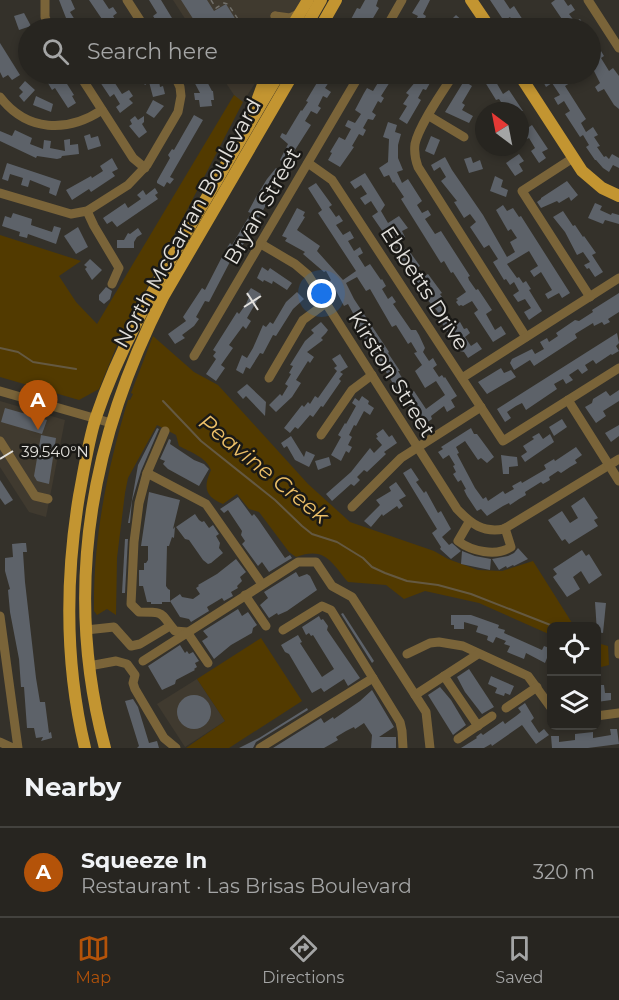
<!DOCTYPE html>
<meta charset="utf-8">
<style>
body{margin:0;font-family:Montserrat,sans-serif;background:#33312d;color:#f1f3f6}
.controls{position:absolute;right:18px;bottom:18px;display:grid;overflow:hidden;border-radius:9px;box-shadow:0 3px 9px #0003}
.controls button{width:54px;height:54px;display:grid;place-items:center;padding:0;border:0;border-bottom:2px solid #43423e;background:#272520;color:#f1f3f6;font:30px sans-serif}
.compass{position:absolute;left:475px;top:102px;width:54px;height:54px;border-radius:50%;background:#272520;box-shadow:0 3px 9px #0003;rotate:328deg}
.you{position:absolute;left:322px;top:294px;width:21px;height:21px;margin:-15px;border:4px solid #fff;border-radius:50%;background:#1a73e8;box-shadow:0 0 0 9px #1a73e833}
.badge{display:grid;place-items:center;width:39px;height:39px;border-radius:50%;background:#b45309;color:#fff;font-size:20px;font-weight:700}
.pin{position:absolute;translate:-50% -50px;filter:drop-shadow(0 2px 3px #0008)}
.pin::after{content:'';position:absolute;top:32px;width:21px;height:18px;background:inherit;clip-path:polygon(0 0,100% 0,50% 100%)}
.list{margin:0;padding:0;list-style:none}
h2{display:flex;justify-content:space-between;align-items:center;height:78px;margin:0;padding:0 24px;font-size:26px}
h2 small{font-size:20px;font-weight:400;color:#a4a5a5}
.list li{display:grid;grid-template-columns:39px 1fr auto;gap:18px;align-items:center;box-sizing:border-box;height:90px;padding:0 24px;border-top:2px solid #43423e}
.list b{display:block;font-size:22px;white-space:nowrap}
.list p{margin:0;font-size:20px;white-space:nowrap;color:#a4a5a5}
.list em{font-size:20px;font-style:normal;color:#a4a5a5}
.icon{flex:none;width:33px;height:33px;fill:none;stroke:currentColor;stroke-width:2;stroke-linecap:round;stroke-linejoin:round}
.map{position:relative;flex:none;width:619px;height:748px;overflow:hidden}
.search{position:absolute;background:#272520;box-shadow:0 3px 9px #0003;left:18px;right:18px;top:18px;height:66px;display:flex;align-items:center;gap:15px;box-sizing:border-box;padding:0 21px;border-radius:33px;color:#a4a5a5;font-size:22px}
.sheet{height:168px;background:#272520}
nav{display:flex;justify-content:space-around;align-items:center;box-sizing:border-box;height:84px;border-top:2px solid #43423e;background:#272520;font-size:16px;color:#a4a5a5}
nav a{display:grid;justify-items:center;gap:3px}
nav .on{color:#b45309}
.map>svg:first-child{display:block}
.built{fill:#403a2f}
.green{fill:#523a00}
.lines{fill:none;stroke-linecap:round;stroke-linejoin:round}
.stream{stroke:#645942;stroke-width:2}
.building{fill:#5d6269;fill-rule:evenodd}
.path{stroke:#73716b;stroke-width:1.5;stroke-dasharray:4.5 4.5;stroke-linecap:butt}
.minor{stroke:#7a6439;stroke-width:9}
.major{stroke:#c39531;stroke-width:12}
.ticks{fill:none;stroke:#e2e0dc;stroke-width:2}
.labels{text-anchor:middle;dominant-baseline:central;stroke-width:5;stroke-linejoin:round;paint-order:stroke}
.street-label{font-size:21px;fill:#e2e0dc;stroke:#1a1916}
.water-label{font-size:22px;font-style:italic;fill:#ebbe67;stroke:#1a1916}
.ticks-label{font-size:15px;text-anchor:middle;fill:#e2e0dc;stroke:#1a1916;stroke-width:5;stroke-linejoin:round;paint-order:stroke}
</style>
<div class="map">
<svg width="619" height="748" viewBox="0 0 619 748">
<rect width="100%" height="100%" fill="#34312a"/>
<g class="built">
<path d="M173 0H302L286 28H191Z"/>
<path d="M220 74H261L243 102 236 98Z"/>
<path d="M0 401 65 420 46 517 29 512 0 467Z"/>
<path d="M197 679 225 721 185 747 157 704Z"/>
</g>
<g class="green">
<path d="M234 95 243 102 117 345 99 389 79 400 0 377V235L81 261 59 276 76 302 97 324Z"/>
<path d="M153 336 194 372 218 385 308 484 350 522 434 551 448 559 478 570 502 571 533 561 574 626H552L551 635 479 603 425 591 404 599 386 585 348 582C331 562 325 546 296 557L289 552 259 512 249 509 237 494 223 504C205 497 203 487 211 470 206 457 190 452 179 446L176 435 157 425 128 478 125 493 117 558 116 615 107 609 97 615 94 611C93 538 107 470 128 400H130L133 394 131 393Z"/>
<path d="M261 638 302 701 229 748H186L225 721 197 679Z"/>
<path d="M597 643 608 646 609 665 597 668Z"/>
</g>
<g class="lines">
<g class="stream">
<path d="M0 348 18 352 33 362 76 369"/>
<path d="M163 401 201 441 275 500 302 526 312 534 337 542 363 558 372 567 385 573 407 581 438 585 471 594 553 626"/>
</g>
</g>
<g class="building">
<path d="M59 0H71L75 9 70 12 80 28H69L63 20 66 18Z"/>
<path d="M89 0H103L109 9 113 7 117 13 113 16 119 25 123 23 127 28H108Z"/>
<path d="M149 0H161L175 23 173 25 176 28H161L153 16 157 13Z"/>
<path d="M181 0H207L214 11 226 4 241 28H199Z"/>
<path d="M365 0H378L376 6 379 8 369 25 363 22 359 28H348L352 22 350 21 357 8 360 9Z"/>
<path d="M420 0H430L423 14 426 16 421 28H401L405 22 412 26 418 16 412 13Z"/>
<path d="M490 0H504L510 9 514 6 528 28H517L510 17 504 21Z"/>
<path d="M555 0H564L568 6 571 4 575 10 569 14 575 22 580 19 586 28H568L551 3Z"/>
<path d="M24 13 31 26 19 30 14 16Z"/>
<path d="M456 15 466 24 461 28H449L446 25Z"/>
<path d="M0 43 20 75 12 80 8 75 3 78 0 72Z"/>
<path d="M591 45 596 54 601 51 604 56 601 58 609 71 613 68 619 76V109L614 105 604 89 598 92 595 87 600 83 591 65Z"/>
<path d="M51 74H54L57 78 62 76 74 95 72 96 76 103 68 108 55 88 52 90 45 78Z"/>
<path d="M100 74H109L122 94 129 90 133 96 129 99 133 103 120 113 116 107 120 104 114 94 110 97 96 76Z"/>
<path d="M136 74H151L156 81H159L160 87 163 86 165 94 153 97 149 82 145 85Z"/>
<path d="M196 74H203L212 91H213L214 100H211L212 106 200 107 199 100H195L194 93H200L191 76Z"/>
<path d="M376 74 384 75 385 74H395L381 96 384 98 381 103 378 101 372 112 376 115 373 120 368 119 363 128 366 130 363 136 359 134 352 146 354 147 340 167 328 160 332 153 330 152 339 137 345 140 351 129 345 126 348 120 355 123 361 114 355 110 364 93 367 88 373 91 379 81 374 78Z"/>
<path d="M422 74 434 76 426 90 423 89 418 98 421 100 407 124 399 119 407 106 403 104 409 95 406 93Z"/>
<path d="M480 74H499L502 78 496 82 503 94 509 90 523 111H507L499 99 496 100Z"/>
<path d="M539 74H564L570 83 565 86 586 119 581 123 586 132 593 127 598 135 594 137 600 146 597 147 604 157 606 156 609 159 612 154 619 158V168L613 165 609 172 603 168 596 160H595L586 147 589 145 583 135 580 137 565 114 570 111 564 101 558 105 554 98 560 95 552 83 546 87Z"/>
<path d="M321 76 329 82 325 88 331 92 327 98 323 96 318 106 321 108 317 114 311 111 305 121 311 125 286 164 280 160 288 144 280 137 282 133 286 135 301 110 302 111 308 102 306 101Z"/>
<path d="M25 81 35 90 24 102 19 96 23 92 19 88Z"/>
<path d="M464 81 472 86 462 103 465 105 462 110 473 116 469 123 445 112Z"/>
<path d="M36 96 53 104 51 112 33 105Z"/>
<path d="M153 100 164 106 154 118 146 113Z"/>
<path d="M194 115 203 120 170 177 174 179 170 184 167 182 164 187 157 183V181L170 158 168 155 172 149 174 150Z"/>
<path d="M135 116 138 120 144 116V122L142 124 147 132 139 138 129 126 132 124 130 120Z"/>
<path d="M520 120 526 129 532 125 548 149 542 152 546 158 539 163 531 151 535 148 529 138 525 140 520 133Z"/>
<path d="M388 122 397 125 395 132 401 134 398 145V158L403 170 397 172 402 183 408 179 422 201 417 205 422 213 428 210 431 215 425 219 435 234 441 231 470 276 468 277 469 280 476 290 478 289 492 310 486 314 495 330 501 326 506 334 493 342 474 313 478 310 472 301 463 306 461 305 459 306 456 302 458 300 456 299 466 292 453 272 451 273 444 261 441 263 401 199 404 197 394 182 393 183 389 175 384 177 379 168 388 162 389 139 383 137Z"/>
<path d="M15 130 32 138 30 144 43 149 44 140 51 141 50 148 65 151 64 140 70 139V145L78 144 79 154 62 156 61 158 57 159 37 156 36 158 0 141V131L12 136Z"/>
<path d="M90 134 91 138 98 136 101 146 88 150 84 136Z"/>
<path d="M431 136 440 140 434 155 425 151Z"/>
<path d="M519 154 524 161 519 164 523 171 515 176 506 163Z"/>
<path d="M445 157 452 170 483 215 507 257 515 252 510 242 517 238 511 229 508 231 496 210 503 205 507 211 513 208 519 217 521 216 570 293 562 298 559 293 548 299 545 294 552 290 541 272 534 277 530 271 538 266 529 251 507 264 517 278 519 277 523 283 526 281 531 289 529 290 542 311 529 320 524 312 531 308 525 299 518 302 513 295 519 291 514 282 510 285 506 279 504 280 493 262 498 259 489 245 484 248 470 227 476 222 470 214 464 218 454 202 457 201 441 181 446 177 440 167 434 171 431 165Z"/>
<path d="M471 157 473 163 480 160 483 169 469 173 464 159Z"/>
<path d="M112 158 118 169 112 172 115 176 91 192 89 189 72 200 66 190 91 176 92 178 103 171 100 166Z"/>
<path d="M7 163 61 181 56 196 49 193 50 188 30 180 28 187 21 185 23 178 10 174 8 181 2 179Z"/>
<path d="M276 168 283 174 272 187 275 189 249 235 235 257 233 256 209 302 205 301 196 317 199 319 194 326 182 335 185 338 175 344 168 334 186 321 183 317 202 288 205 290 225 251 230 243 232 245 251 213 248 212 256 197 267 179Z"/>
<path d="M365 173 385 205 381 211 388 223 399 216 408 228 402 231 405 237 398 241 393 234 387 238 381 229 372 216 378 212 371 201 365 205 360 198 367 194 361 185 355 189 350 182Z"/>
<path d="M495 176 503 180 501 187 508 190 506 197 490 191Z"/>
<path d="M567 181 578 195 571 201 569 197 559 203 557 201 541 208 537 202 541 199V198Z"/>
<path d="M316 183 332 205 329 207 336 217 339 215 343 221 336 225 343 235 350 231 354 238 348 241 354 251 360 247 363 253 358 256 365 267 370 264 381 280 382 279 386 286 382 289 388 299 392 296 396 302 393 304 411 330H416L419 335 425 348 423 352 429 361 433 358 437 365 433 368 439 377 442 375 444 378 445 377 457 396 451 400 455 407 447 412 444 406 431 416 432 419 422 426 407 404 410 402 403 391 399 393 373 351 376 350 369 339 366 341 351 317 354 315 348 304 344 306 335 289 334 290 329 282 331 280 326 271 324 272 303 254 305 252 285 241 287 238 282 236 297 208 305 212 303 216 305 217 297 230 320 246 317 251 343 280 356 271 318 213 322 210 308 188ZM357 277 366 291 370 289 392 327 396 325 408 344 411 342 417 352 414 353 422 365 415 371 425 388 436 381 445 395 426 409 414 391 411 393 398 371H400L388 353 389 352 354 299 346 283Z"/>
<path d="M155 188 158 193 155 195 158 199 117 227 112 221 107 224 103 218 125 203 128 208 141 199 137 195 143 190 146 195Z"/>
<path d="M595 203 602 206 600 210 611 215 612 213 619 215V224L605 220 603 224 588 218Z"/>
<path d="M563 211 573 226 575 225 583 237 584 236 596 253 592 255 603 272 595 277 589 268 587 269 584 265 590 262 583 252 577 255 565 232 553 217Z"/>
<path d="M13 213 32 219 31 225 52 232 54 226 61 228 56 244 28 234 27 238 19 236 20 232 2 226 5 216 11 218Z"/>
<path d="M78 227 88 247 76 254 64 236Z"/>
<path d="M138 228 142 234 137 237 134 242V248H117V240H124L128 233 130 234Z"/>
<path d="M400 246 403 250 407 248 420 266 417 268 423 277 428 274 442 293 440 294 446 303 442 305 455 325 460 322 464 329 467 328 470 333 465 337 471 346 477 342 482 349 468 358 464 352 460 351 457 346 461 343 455 334 450 337 436 313 438 312 425 297 430 294 424 284 419 288 394 250Z"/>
<path d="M90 259 102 270 92 280 85 269 87 267 84 265Z"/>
<path d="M262 267 268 271 270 268 292 283 287 290 273 281 272 284 264 280 263 282 257 278Z"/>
<path d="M106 287 112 291 110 299 104 304 99 300V295Z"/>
<path d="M251 288 261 294 247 318 251 321 246 329 243 326 229 345 233 348 221 365 225 368 216 381 206 374 216 359 213 356 216 352 213 350 237 312 239 314 246 304 249 297 246 295Z"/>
<path d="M297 292 304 299 293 309 276 336 273 335 263 354 260 353 250 369 246 367 243 374 236 370 242 355 247 358 253 348 263 325 266 327 270 322 273 324 286 302Z"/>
<path d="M619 293V312L608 319 610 322 604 325 602 322 594 326 593 323 575 334 577 338 534 366 530 360 514 370 510 363 512 359 532 349 535 354 544 349 540 342 547 338 549 342 558 336 556 333 575 320 579 321 593 312 592 310Z"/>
<path d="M321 322 328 330 326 333 321 338 323 340 307 352 314 357 310 363 308 361 296 380 301 383 292 397 276 412 269 405 280 394 282 396 288 386 285 384 291 374 289 373 293 366 290 365 305 341 314 333 311 330Z"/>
<path d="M617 333 619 343 616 346 619 351 612 355 611 354 596 364 593 360 585 365 588 370 582 374 578 369 569 375 573 380 566 384 563 379 554 384 557 389 526 410 522 403 516 406 507 412 511 418 505 422 497 409Z"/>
<path d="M340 354 348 367 340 372 343 374 339 379 341 381 323 407 321 406 313 417 310 415 298 429 295 427 290 433 284 428 302 405 304 407 308 402 310 404 315 396 318 398 337 371 334 368 337 366 332 359Z"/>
<path d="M501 368 504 373 511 370 516 377 487 394 478 382Z"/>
<path d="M247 384 266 402 265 416 246 396 243 399 237 392Z"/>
<path d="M619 390V401L603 411 606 416 596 423 585 407 592 403 593 399 606 391 610 396Z"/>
<path d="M362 396 369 401 368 404 374 408 370 415 364 411 356 426 354 425 349 435 352 437 348 445 352 447 349 453 346 451 341 461 331 455 341 437 338 435 345 423 346 424 356 406 352 403 355 398 359 401Z"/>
<path d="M5 408 47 420 42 434 1 422Z"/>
<path d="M562 419 567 427 554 436 549 427Z"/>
<path d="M619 425V436L611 442 605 433Z"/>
<path d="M157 428 159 429 141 471 132 501 130 523H128L138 465Z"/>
<path d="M471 428 474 434H477L494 457 487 463 481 458 478 460 465 441 456 447 459 453 457 454 475 488 483 499 486 497 488 501 503 491 505 494 514 489 512 486 521 481 522 483 546 469 544 465 554 459 555 461 576 447 582 455 575 460 577 463 570 467 561 473 558 471 549 477 550 480 543 484 541 482 525 492 526 495 519 499 510 505 509 503 503 506 487 516 481 509 477 511 467 496 464 490 466 489 461 480 458 482 453 474 456 472 453 466 455 465 449 455 443 459 438 452 443 449 441 447Z"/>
<path d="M383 429 389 437 392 435 397 443 384 452 386 454 367 472 364 470 357 477 360 480 354 486 351 484 332 501 326 494 351 472 370 448 374 453 382 445 376 438 378 437 376 434Z"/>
<path d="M539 433 543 439 550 434 554 442 525 462 521 456 527 452 523 446 534 439 532 437Z"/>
<path d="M41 435 56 438 49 484 37 481 34 476Z"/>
<path d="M291 436 304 457 306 451 315 455 309 467 295 460 287 446 284 448 281 443Z"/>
<path d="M169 439 171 440 170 444 194 460 204 464 209 469 199 486 168 469 163 464 165 461 160 459Z"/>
<path d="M501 455 517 457 518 466 509 467V474H503Z"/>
<path d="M329 457 331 465 318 470 315 461Z"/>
<path d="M411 468 419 480 416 482 424 493 426 491 438 513 441 511 451 529 442 537 449 545 452 543 461 551 451 559 440 549 441 547 432 533 437 529 403 473Z"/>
<path d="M0 480 13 500 5 505 0 498Z"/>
<path d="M396 482 406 496 399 500 403 506 399 509 397 506 383 516 382 514 371 527 364 521 380 505 376 500 391 491 389 487Z"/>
<path d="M149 492 180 500 173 529 175 527 174 538 172 537 169 546H167L166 586 168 589 170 590V602H162V604H151V602H147L143 586H139V570H144V563H146L148 560V546H141Z"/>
<path d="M238 497 252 516 254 514 258 519 285 558 290 555 292 558 269 572 262 562 258 566 242 544 245 541 241 535 242 531 228 510 224 513 220 509Z"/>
<path d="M584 497 598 518 594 520 598 526 569 544 565 539 562 541 548 520 562 511 570 523 578 518 571 506Z"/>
<path d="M195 514 199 520 202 522 204 521 209 528 213 525 219 534 216 536 220 543 219 548 223 553 211 563 208 564 203 560 189 540 185 539 176 527Z"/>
<path d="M125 539H128L125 593H122Z"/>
<path d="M22 543H26L27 552H23L25 582 36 678 40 702H45L49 733 51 732 52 738 41 741 43 737 36 738 34 728H27L24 687H21L19 659 10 612 8 590 10 589 5 571V558L13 557 12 544Z"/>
<path d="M518 548 528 559 514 566 513 565 507 568 506 566 499 570 492 559 508 556 514 553Z"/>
<path d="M582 550 586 556 589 554 602 575 589 584 581 571 573 577 580 589 567 597 555 580 553 577 557 574 553 569Z"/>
<path d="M462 551 475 556 491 559 490 570 461 564Z"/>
<path d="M236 559 246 572 240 577 242 581 237 586 238 588 231 592 233 596 224 601 222 598 207 607 209 611 191 622 189 619 180 617 170 601 180 594 182 597 193 599 200 594 196 588 199 586 198 585 217 574Z"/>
<path d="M296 572 299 577 307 574 310 576 317 590 287 611 278 615 277 613 269 618 260 605 268 598 264 592Z"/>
<path d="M595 602 606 603 603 633 597 632Z"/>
<path d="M238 609 242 616 248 612 257 625 253 628 252 633 231 645 214 659 202 641 208 637 203 631Z"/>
<path d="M343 613 374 661 372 663 341 614Z"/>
<path d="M451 615H471L499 625 498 628 505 630 504 633 542 650 544 646 552 649V660L547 658 545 663 526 653 524 659 507 652 510 646 504 644 506 641 496 637 493 643 487 640 488 636 476 632 478 626 464 622V629H454V625H451Z"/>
<path d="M319 616 321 620 323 619 328 626 327 630 360 678 348 686 344 679 324 692 321 688 312 693 289 654 285 652 281 645 298 635 302 642 300 643 322 677 334 669 313 635 311 636 309 633 306 635 302 627Z"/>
<path d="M180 645 185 653 187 651 189 654 193 652 199 661 195 663 197 667 194 669 195 670 176 680 175 684 162 690 148 666Z"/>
<path d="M469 669 494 707 482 714 465 692 457 677Z"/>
<path d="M491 676 514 686 510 695 505 693 504 696 495 693 497 688 488 684Z"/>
<path d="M597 685H604L605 693H611V700L597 702Z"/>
<path d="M440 687 451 700 466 725 453 735 428 695Z"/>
<path d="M372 690 394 727 379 737H396V748H371L372 735 364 723 355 729 354 727 346 731 336 737 338 740 324 748H273L321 718 324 723 333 717 334 719 360 701Z"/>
<circle cx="194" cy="712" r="17"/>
<path d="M133 699 138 707 149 743 157 741 159 748H137L139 746 125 701Z"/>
<path d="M525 703 534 718 531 721 539 733 544 729 549 735 536 744 522 725 492 746 491 744 484 748H461L477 738 476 737 481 733 483 735 503 721 505 724 516 716 521 712 518 708Z"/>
<path d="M307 708 308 710 256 742 253 748H239L259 738Z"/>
<path d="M610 729H617L619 744 588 748H552L551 736H559V742L575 740V734L593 732V738L611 735Z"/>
</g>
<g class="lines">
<path class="path" d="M211 0 216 8 224 3 228 4 244 28"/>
<g class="minor">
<path d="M45 0V17L50 28"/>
<path d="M127 0 145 28"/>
<path d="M588 0 619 48"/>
<path d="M275 16 290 18 300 13"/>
<path d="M275 16 284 28"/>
<path d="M386 28 402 0"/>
<path d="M79 74 133 158 145 168"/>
<path d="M454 74C443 91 419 125 415 144 414 152 415 159 418 167L526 337"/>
<path d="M0 97C27 132 67 133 102 110"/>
<path d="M429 116 464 137"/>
<path d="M573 158 522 191 590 297"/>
<path d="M308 163 332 180 503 441 619 368"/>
<path d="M0 193 71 214 87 211 128 185 147 165 178 112 181 96 180 87 174 74"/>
<path d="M87 211 94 226 119 268 112 284"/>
<path d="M261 244 295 264 308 275 457 509C471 524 483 533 504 529L619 459"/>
<path d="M194 356 360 74"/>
<path d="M269 378 303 320 326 303"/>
<path d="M462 378 619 278"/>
<path d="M0 391 111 423"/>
<path d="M568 400 619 481"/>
<path d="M165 431 147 473 139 503 134 542 131 604 139 612C166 612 159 612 175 631L187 632 208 663"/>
<path d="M321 435 352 390 372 375"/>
<path d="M0 441 35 496 48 499"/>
<path d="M147 473 206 504 262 584"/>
<path d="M352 507 401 458 481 407"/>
<path d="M469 522 458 541C471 551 496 557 511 547L505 528"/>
<path d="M245 595 266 626"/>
<path d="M0 616 18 748"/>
<path d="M86 630 114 627 131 646 140 644 170 626"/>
<path d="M283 630 322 606 331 610 400 722 402 731 403 748"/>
<path d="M619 644V654"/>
<path d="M407 654 430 643 439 642 463 646 528 676 552 709"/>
<path d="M143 661 298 562H316L332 586 352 597 426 712 430 748"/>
<path d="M89 666 116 661 127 664 135 675 133 683 135 689 164 738 176 748"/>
<path d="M444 676 478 726"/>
<path d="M415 695 478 654"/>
<path d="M506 708 537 687"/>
<path d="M596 716 619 713"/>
<path d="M458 739 492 716"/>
<path d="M0 742 13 748"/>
<path d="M260 748 373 678"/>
</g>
<g class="major">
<path d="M471 0 490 28"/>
<path d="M291 28 308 0"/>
<path d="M305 28 321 0"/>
<path d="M320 28 336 0"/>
<path d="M519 74 582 171 602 188 619 196"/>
<path d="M258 98 267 74"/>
<path d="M85 748C65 664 65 581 79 496 84 470 88 442 96 417 119 349 154 288 190 226 220 176 249 124 279 74"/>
<path d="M105 748C63 591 90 440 163 297L293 74"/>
</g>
</g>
<path class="ticks" d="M247 293 258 310M244 307 261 296M0 459 13 451"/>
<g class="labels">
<g class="street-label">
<text transform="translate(262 206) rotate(-60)">Bryan Street</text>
<text transform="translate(187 223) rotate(-61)">North McCarran Boulevard</text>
<text transform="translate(425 288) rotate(57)">Ebbetts Drive</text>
<text transform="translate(392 374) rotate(58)">Kirston Street</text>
</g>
<g class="water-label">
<text transform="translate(264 469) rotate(39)">Peavine Creek</text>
</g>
</g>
<g class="ticks-label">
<text x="55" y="457">39.540°N</text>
</g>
</svg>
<div class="controls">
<button><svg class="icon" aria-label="locate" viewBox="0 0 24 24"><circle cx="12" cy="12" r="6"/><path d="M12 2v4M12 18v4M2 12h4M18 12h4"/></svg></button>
<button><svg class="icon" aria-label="layers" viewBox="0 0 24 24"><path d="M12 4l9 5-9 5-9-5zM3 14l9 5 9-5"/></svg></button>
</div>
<svg class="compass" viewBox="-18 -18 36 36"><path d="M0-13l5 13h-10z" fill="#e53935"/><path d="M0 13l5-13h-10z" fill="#a4a5a5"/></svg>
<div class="you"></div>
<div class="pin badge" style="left:38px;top:430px">A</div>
<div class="search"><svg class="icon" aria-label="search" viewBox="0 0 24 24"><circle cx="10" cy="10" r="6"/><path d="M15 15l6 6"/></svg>Search here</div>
</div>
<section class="sheet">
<h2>Nearby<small></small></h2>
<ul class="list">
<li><span class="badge">A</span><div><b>Squeeze In</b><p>Restaurant · Las Brisas Boulevard</p></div><em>320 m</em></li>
</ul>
</section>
<nav>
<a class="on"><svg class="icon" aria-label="map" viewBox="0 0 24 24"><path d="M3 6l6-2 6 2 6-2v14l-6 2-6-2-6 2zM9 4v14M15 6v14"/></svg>Map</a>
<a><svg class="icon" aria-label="directions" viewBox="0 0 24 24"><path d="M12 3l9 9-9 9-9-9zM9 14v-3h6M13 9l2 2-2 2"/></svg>Directions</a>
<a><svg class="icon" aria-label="saved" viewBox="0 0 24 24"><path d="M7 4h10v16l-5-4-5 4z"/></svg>Saved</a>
</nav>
